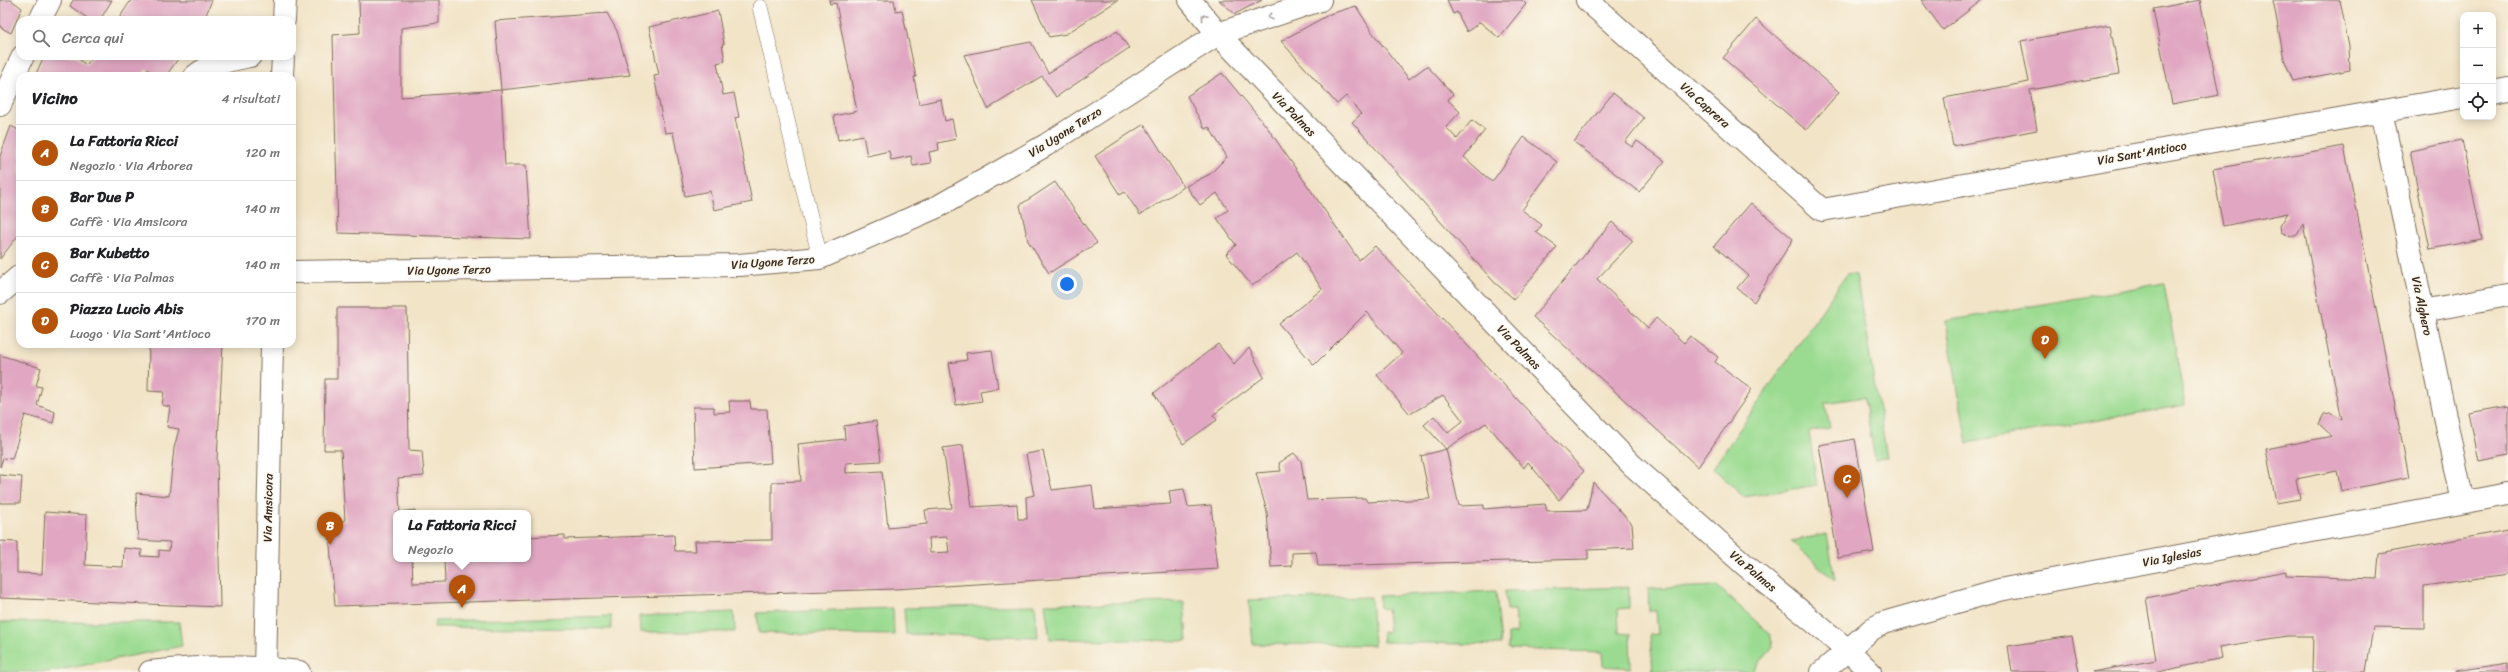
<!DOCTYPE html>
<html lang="it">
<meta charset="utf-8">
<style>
body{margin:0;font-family:Sriracha,sans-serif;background:#f6f6f6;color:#202124}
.controls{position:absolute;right:12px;top:12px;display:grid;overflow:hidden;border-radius:8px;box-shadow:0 2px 10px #0003}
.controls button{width:36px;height:36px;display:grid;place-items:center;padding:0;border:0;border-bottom:1px solid #e0e0e0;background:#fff;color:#202124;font:20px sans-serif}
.you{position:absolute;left:1067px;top:284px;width:14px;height:14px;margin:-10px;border:3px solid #fff;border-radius:50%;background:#1a73e8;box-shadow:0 0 0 6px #1a73e833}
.badge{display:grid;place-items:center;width:26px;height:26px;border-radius:50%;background:#b45309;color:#fff;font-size:13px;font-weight:700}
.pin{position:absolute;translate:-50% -33px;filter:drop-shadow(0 1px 2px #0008)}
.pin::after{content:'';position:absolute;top:21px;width:14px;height:12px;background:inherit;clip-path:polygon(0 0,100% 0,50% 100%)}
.popup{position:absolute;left:393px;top:510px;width:138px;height:52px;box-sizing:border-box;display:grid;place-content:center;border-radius:8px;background:#fff;filter:drop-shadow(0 1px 3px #0005);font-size:13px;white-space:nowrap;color:#757577}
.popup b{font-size:15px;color:#202124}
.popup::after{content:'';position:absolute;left:50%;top:100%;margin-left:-8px;border:8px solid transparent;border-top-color:#fff}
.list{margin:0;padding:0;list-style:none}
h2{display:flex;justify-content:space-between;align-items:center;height:52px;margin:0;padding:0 16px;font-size:17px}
h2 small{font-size:13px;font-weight:400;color:#757577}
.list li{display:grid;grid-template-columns:26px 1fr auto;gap:12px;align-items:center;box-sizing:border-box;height:56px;padding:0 16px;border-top:1px solid #e0e0e0}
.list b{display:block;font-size:15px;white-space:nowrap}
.list p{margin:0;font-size:13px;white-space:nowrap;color:#757577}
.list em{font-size:13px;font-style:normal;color:#757577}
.icon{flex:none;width:22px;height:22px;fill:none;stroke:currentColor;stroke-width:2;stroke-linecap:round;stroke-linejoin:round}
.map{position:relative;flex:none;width:2508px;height:672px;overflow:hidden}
.search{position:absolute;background:#fff;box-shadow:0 2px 10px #0003;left:16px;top:16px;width:280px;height:44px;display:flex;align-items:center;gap:10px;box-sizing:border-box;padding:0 14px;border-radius:12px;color:#757577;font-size:15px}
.panel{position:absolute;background:#fff;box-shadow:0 2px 10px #0003;left:16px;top:72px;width:280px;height:276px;border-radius:12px}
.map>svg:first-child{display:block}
.green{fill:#9bdb91;stroke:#6b8258}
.building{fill:#e1a7c2;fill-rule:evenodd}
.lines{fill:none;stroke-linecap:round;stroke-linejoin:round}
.service-casing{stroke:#7b6b59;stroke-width:16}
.minor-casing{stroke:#7b6b59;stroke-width:24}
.tertiary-casing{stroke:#7b6b59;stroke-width:24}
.service{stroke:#fff;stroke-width:15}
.minor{stroke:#fff;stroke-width:22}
.tertiary{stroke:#fff;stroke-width:22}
.oneway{stroke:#a79f9a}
.labels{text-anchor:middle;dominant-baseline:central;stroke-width:3;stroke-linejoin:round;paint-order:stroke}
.street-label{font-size:12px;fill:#3b2a1e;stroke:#fbf7ec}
</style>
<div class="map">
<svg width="2508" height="672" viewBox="0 0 2508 672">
<rect width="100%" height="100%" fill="#fbf7ec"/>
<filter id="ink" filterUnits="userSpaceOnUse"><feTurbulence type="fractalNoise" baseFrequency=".025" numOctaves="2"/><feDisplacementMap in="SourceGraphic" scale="8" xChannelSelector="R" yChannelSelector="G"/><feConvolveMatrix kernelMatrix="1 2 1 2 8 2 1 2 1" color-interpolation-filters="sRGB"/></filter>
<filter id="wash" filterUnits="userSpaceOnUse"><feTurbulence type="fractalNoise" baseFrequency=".012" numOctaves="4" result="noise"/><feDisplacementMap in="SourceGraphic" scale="16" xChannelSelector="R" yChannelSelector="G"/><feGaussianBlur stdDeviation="0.9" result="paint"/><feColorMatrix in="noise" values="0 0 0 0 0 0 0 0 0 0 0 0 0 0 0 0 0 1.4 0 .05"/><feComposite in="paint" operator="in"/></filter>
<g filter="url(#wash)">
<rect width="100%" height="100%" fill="#f2e4c7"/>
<g class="green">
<path d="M1847 274 1856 275 1887 457 1875 460 1864 397 1825 403 1830 428 1809 432 1817 485 1744 497 1713 468Z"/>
<path d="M2164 283 2185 405 1967 443 1946 321Z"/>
<path d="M1827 534 1835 581 1791 541Z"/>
<path d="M1717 586 1770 634 1773 646 1752 672H1653L1650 635 1658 634 1656 611H1649L1648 589Z"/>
<path d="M1629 587V608L1618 609 1619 633 1630 634 1631 668 1603 666 1602 652 1508 649V634L1517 633 1515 610H1507L1505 591Z"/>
<path d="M1496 591 1501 645 1383 642 1382 632H1389L1387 609 1380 608 1379 596Z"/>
<path d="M1371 597 1374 645 1253 644 1249 600Z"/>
<path d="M1184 602 1187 641 1050 639 1045 604Z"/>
<path d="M1035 605 1038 637 906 634 904 608Z"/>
<path d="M893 608 894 635 759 633 757 613Z"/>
<path d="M734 612 735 632H640L639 616Z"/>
<path d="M611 616V629L434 627 435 621Z"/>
<path d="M0 622H179L182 646 49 672H0Z"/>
</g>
<g id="blocks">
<g class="building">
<path d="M0 0H11L22 8 11 33 0 27Z"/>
<path d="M73 0H112L100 20H90L70 6Z"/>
<path d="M131 0H212L204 20H118Z"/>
<path d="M359 0H439V23L401 28V97L501 90 505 165H526L531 239 338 233 333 35 360 33Z"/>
<path d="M829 0H894L896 11 902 10 916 77H914L919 104 941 99 945 121 952 119 956 139 938 143 939 150 929 152 931 163 913 166 911 156 891 160 889 151 867 156 863 135 838 140 834 116 857 111 836 3 830 4Z"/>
<path d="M1032 0H1118L1066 34 1049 37Z"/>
<path d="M1219 0H1262L1235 14Z"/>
<path d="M1447 0H1522L1526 4 1499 38 1480 22 1467 32 1457 12 1453 14Z"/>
<path d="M1921 0H1982L1943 30Z"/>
<path d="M2200 0 2219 95 2172 104 2153 9Z"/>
<path d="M2273 0H2340L2349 47 2350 70 2293 81 2284 59Z"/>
<path d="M1356 6 1372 32 1409 79 1427 66 1453 94 1448 100 1460 112 1446 127 1457 139 1472 120 1485 130 1464 157 1492 182 1524 137 1557 162 1522 210 1542 225 1536 232 1557 247 1514 299 1494 282 1352 122 1361 114 1346 96 1337 104 1281 41 1330 14Z"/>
<path d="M718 11 724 44H722L725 61 717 63 723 95 734 93 739 117 735 118 752 202 714 210 710 191 685 196 673 132 665 133 654 76 659 75 649 27Z"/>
<path d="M607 13 617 31 630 75 501 90 495 21Z"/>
<path d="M1756 19 1839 92 1806 130 1723 58Z"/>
<path d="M2110 25 2119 74 2030 90 2037 130 1953 146 1944 98 2029 82 2021 41Z"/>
<path d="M1117 31 1129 48 1056 97 1042 76 988 109 964 55 1031 42 1048 73Z"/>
<path d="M44 56H75L86 65 94 56H180L166 76H156L147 69 141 76H35Z"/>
<path d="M1222 73 1267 127 1359 260 1375 246 1584 471 1559 500 1528 462 1524 468 1486 423 1446 449 1424 425 1434 416 1448 433 1463 421 1443 395 1410 414 1377 375 1402 353 1367 312 1314 365 1279 324 1322 289 1297 252 1252 286 1226 254 1236 245 1217 218 1228 210 1217 193 1200 205 1186 186 1210 174 1227 157 1209 127 1205 129 1187 96Z"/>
<path d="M1613 93 1644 118 1625 142 1632 147 1637 141 1665 161 1639 192 1574 142Z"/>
<path d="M1144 124 1184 187 1140 215 1125 192 1120 195 1095 156Z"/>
<path d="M11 126 20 131V233L0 259V156Z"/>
<path d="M2462 140 2482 239 2430 249 2410 151Z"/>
<path d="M2344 146 2409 477 2341 491 2337 471 2296 479 2300 499 2276 503 2266 449 2332 436 2319 424 2324 414 2330 413 2342 420 2303 224 2297 235 2291 237 2281 232 2280 226 2288 213 2223 226 2213 169Z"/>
<path d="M1055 182 1097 243 1049 273 1028 241 1020 205Z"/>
<path d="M1751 203 1793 239 1754 302 1737 288 1748 275 1714 246Z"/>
<path d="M1612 222 1633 241 1597 279 1648 328 1656 318 1684 343 1690 336 1718 357 1715 362 1752 389 1698 467 1533 317Z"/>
<path d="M337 308H407L409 450 422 451 424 476 398 478 400 512 415 510V513H396V559H412L413 583 445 582 444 559H528V537L565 535V539L674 535 675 551H696L695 541 772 540V482L801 481 798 444 845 439 844 426 876 421 881 461 846 463V473L882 471 888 528 927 524 925 510 952 508 943 448 963 445 972 507 1017 504 1018 519H1027L1026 497 1034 495 1026 454 1043 451 1052 490 1092 485 1095 509 1171 504 1169 491 1184 489 1188 507 1211 505 1218 569 896 589 335 606 328 521H345L341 450H324L325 379H337ZM947 537 949 552 930 553 929 538Z"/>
<path d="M149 344H223L217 460 220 607 0 598V541L17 542V573L42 574 45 512 87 515 85 565 123 567 124 548 142 550 141 556 159 557V550L169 551 170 542 138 540 136 493 169 496 174 448 179 429 167 427 170 407 162 405 164 392 148 391Z"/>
<path d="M1218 344 1234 364 1249 348 1264 377 1213 415 1217 420 1183 444 1154 393Z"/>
<path d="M992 350 998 388 980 391 982 401 956 405 949 363 967 360 966 353Z"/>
<path d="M0 355 41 368 36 386 42 387 37 405 55 412 53 423 25 415 12 459 3 458 0 467Z"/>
<path d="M729 401H750L751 409H767L771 463 695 468 693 407H714V413L730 412Z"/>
<path d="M2508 406V455L2479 461 2469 413Z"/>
<path d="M1855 439 1874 552 1838 558 1819 445Z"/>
<path d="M1446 449 1459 506 1484 505V509L1545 504 1547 511 1587 510 1593 482 1632 524 1634 548 1588 550V559L1318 566 1316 552 1292 553V566L1271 567 1267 512 1256 473 1281 471 1279 463 1294 453 1301 461 1307 500 1365 498 1367 502 1430 499 1421 456Z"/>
<path d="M0 475 22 477 20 503H0Z"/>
<path d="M2508 530V574L2424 586V628L2373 627 2366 672H2312L2313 636H2287L2220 647 2222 658 2158 672H2092L2156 660 2146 598 2286 571V576L2377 579 2379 554Z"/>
<path d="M2072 636 2079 672H2012L2008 646Z"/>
<path d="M2508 663V672H2455V671Z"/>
</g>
</g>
</g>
<g filter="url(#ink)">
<use href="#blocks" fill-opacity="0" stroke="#7b6b59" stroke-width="1"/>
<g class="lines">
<g class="service-casing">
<path id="service" d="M760 7 820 258"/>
</g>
<g class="minor-casing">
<g id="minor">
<path d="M1587 0 1822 210 2463 97"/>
<path d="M2493 92 2508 89"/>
<path d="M2381 111 2463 502"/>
<path d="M292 272 739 265 820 258 939 206 1046 145 1218 34"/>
<path d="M2423 311 2508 295"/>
<path d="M150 672C200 666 249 665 299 672"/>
<path d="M1822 672 1872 629 1883 623 1999 590 2508 494"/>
</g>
</g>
<g class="tertiary-casing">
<g id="tertiary">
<path d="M1190 0 1218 34 1632 465 1745 565 1849 651 1870 672"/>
<path d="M40 20 50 0"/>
<path d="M284 20 285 0"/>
<path d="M1218 34 1320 0"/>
<path d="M195 76C211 63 230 60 250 56"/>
<path d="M282 76 283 56"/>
<path d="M0 105 23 56"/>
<path d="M0 293 20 276"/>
<path d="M265 672 272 344"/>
</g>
</g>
<use href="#service" class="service"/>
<use href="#minor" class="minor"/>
<use href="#tertiary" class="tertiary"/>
</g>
<defs><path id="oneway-chevron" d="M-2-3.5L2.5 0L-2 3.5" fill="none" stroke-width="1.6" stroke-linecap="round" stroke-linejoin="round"/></defs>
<g class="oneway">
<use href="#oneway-chevron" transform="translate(1204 17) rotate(-130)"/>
<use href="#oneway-chevron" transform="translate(1270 17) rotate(161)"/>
</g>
</g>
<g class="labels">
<g class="street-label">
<text transform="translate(1705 105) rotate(42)">Via Caprera</text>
<text transform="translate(1294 114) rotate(46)">Via Palmas</text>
<text transform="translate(1065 132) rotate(-32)">Via Ugone Terzo</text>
<text transform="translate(2142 153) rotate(-10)">Via Sant'Antioco</text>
<text transform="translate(773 262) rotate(-4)">Via Ugone Terzo</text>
<text transform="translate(449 270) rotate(-1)">Via Ugone Terzo</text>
<text transform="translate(2422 306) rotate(78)">Via Alghero</text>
<text transform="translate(1519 347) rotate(46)">Via Palmas</text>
<text transform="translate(268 508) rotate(-89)">Via Amsicora</text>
<text transform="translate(2172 557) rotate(-11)">Via Iglesias</text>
<text transform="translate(1753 571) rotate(40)">Via Palmas</text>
</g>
</g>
</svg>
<div class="controls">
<button>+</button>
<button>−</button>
<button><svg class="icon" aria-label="locate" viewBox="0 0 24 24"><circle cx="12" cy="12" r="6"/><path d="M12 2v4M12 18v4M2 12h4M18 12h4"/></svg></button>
</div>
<div class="you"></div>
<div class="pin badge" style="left:462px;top:608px">A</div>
<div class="popup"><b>La Fattoria Ricci</b>Negozio</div>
<div class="pin badge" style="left:330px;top:545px">B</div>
<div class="pin badge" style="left:1847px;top:498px">C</div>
<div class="pin badge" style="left:2045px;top:359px">D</div>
<div class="search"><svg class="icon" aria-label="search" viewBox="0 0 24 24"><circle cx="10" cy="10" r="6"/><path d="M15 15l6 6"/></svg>Cerca qui</div>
<section class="panel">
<h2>Vicino<small>4 risultati</small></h2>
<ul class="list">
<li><span class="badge">A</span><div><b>La Fattoria Ricci</b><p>Negozio · Via Arborea</p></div><em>120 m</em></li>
<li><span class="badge">B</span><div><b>Bar Due P</b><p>Caffè · Via Amsicora</p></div><em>140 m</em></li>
<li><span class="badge">C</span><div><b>Bar Kubetto</b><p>Caffè · Via Palmas</p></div><em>140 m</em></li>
<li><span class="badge">D</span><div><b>Piazza Lucio Abis</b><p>Luogo · Via Sant'Antioco</p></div><em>170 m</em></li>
</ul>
</section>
</div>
